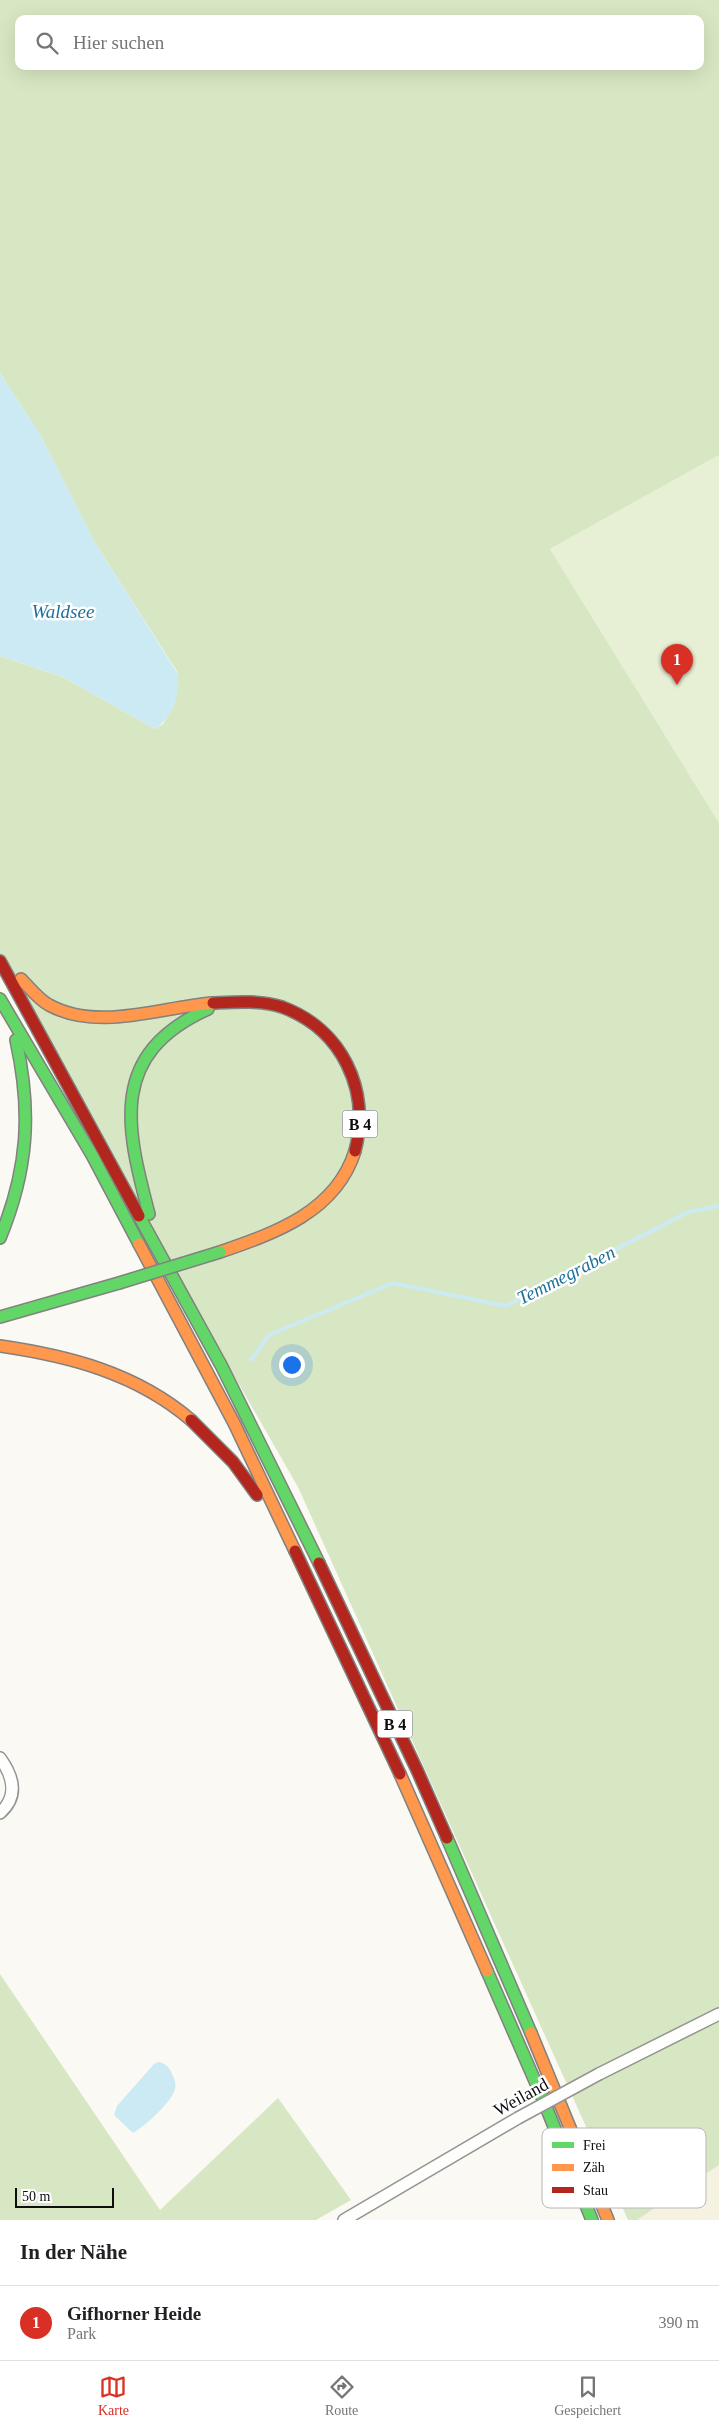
<!DOCTYPE html>
<html lang="de">
<meta charset="utf-8">
<style>
body{margin:0;font-family:Georgia,serif;background:#f6f6f6;color:#202124}
.scale{position:absolute;left:15px;bottom:12px;width:99px;box-sizing:border-box;padding-left:5px;border:2px solid #0e0e0e;border-top:0;font-size:14px;line-height:18px;white-space:nowrap;color:#0e0e0e;-webkit-text-stroke:4px #fff;paint-order:stroke}
.you{position:absolute;left:291px;top:1364px;width:18px;height:18px;margin:-12px;border:4px solid #fff;border-radius:50%;background:#1a73e8;box-shadow:0 0 0 8px #1a73e833}
.badge{display:grid;place-items:center;width:32px;height:32px;border-radius:50%;background:#d93025;color:#fff;font-size:16px;font-weight:700}
.pin{position:absolute;translate:-50% -41px;filter:drop-shadow(0 1px 2px #0008)}
.pin::after{content:'';position:absolute;top:26px;width:18px;height:15px;background:inherit;clip-path:polygon(0 0,100% 0,50% 100%)}
.list{margin:0;padding:0;list-style:none}
h2{display:flex;justify-content:space-between;align-items:center;height:65px;margin:0;padding:0 20px;font-size:21px}
h2 small{font-size:16px;font-weight:400;color:#757577}
.list li{display:grid;grid-template-columns:32px 1fr auto;gap:15px;align-items:center;box-sizing:border-box;height:75px;padding:0 20px;border-top:1px solid #e0e0e0}
.list b{display:block;font-size:19px;white-space:nowrap}
.list p{margin:0;font-size:16px;white-space:nowrap;color:#757577}
.list em{font-size:16px;font-style:normal;color:#757577}
.icon{flex:none;width:28px;height:28px;fill:none;stroke:currentColor;stroke-width:2;stroke-linecap:round;stroke-linejoin:round}
.map{position:relative;flex:none;width:719px;height:2220px;overflow:hidden}
.search{position:absolute;background:#fff;box-shadow:0 5px 20px #0002;left:15px;right:15px;top:15px;height:55px;display:flex;align-items:center;gap:12px;box-sizing:border-box;padding:0 18px;border-radius:10px;color:#757577;font-size:19px}
.sheet{height:140px;background:#fff}
nav{display:flex;justify-content:space-around;align-items:center;box-sizing:border-box;height:70px;border-top:1px solid #e0e0e0;background:#fff;font-size:14px;color:#757577}
nav a{display:grid;justify-items:center;gap:2px}
nav .on{color:#d93025}
.map>svg:first-child{display:block}
.farmland{fill:#f6f2e1}
.green{fill:#e7efd5}
.forest{fill:#d8e7c3;fill-rule:evenodd}
.water{fill:#cbeaf3}
.lines{fill:none;stroke-linecap:round;stroke-linejoin:round}
.stream{stroke:#cbeaf3;stroke-width:4}
.street-casing{stroke:#949492;stroke-width:14}
.fast-casing{stroke:#82817f;stroke-width:14}
.slow-casing{stroke:#82817f;stroke-width:14}
.jam-casing{stroke:#82817f;stroke-width:14}
.street{stroke:#fefefd;stroke-width:11}
.fast{stroke:#63d668;stroke-width:11}
.slow{stroke:#ff974d;stroke-width:11}
.jam{stroke:#b3261e;stroke-width:11}
.street-bridge-casing{stroke:#949492;stroke-width:14;stroke-linecap:butt}
.fast-bridge-casing{stroke:#82817f;stroke-width:14;stroke-linecap:butt}
.street-bridge{stroke:#fefefd;stroke-width:11}
.fast-bridge{stroke:#63d668;stroke-width:11}
.labels{text-anchor:middle;dominant-baseline:central;stroke-width:5;stroke-linejoin:round;paint-order:stroke}
.shield{fill:#fff;stroke:#565656;stroke-width:1}
.shield-label{font-size:16px;font-weight:bold;fill:#0e0e0e}
.street-label{font-size:18px;fill:#0e0e0e;stroke:#fff}
.water-label{font-size:19px;font-style:italic;fill:#1d709b;stroke:#fff}
.key{fill:#fff;stroke:#b7b7b7;stroke-width:1}
.key-label{font-size:14px;fill:#0e0e0e}
</style>
<div class="map">
<svg width="719" height="2220" viewBox="0 0 719 2220">
<rect width="100%" height="100%" fill="#faf9f4"/>
<path class="farmland" d="M719 2165V2220H637Z"/>
<path class="green" d="M719 455V823L550 549Z"/>
<g class="forest">
<path d="M0 0H719V455L550 549 719 823V2165L637 2220H628L298 1487 0 969V656L63 677 155 729 163 724 174 705 178 673 95 543 41 436 0 373ZM19 19H700V66H19Z"/>
<path d="M0 1974 160 2210 278 2098 351 2200 316 2220H0Z"/>
</g>
<g class="water">
<path d="M0 373 41 436 95 543 178 674C179 695 174 716 155 729L63 677 0 656Z"/>
<path d="M158 2062C165 2063 170 2067 172 2074 175 2080 177 2086 174 2092 169 2104 144 2127 133 2133L114 2115 117 2106 154 2064Z"/>
</g>
<g class="lines">
<path class="stream" d="M251 1360 269 1335 393 1283 506 1306 688 1212 719 1206"/>
<g class="street-casing">
<g id="street">
<path d="M0 1758C13 1776 19 1796 0 1813"/>
<path d="M599 2074 719 2014"/>
<path d="M344 2220 518 2118"/>
</g>
</g>
<g class="fast-casing">
<g id="fast">
<path d="M0 999 92 1155 139 1244"/>
<path d="M149 1214C126 1127 108 1054 208 1009"/>
<path d="M139 1216 221 1365 319 1563"/>
<path d="M0 1238C28 1170 32 1112 16 1040"/>
<path d="M0 1317 119 1283"/>
<path d="M447 1838 531 2033"/>
<path d="M487 1971 542 2097 592 2220"/>
</g>
</g>
<g class="slow-casing">
<g id="slow">
<path d="M21 979C29 987 39 1000 49 1005 98 1032 161 1007 213 1003"/>
<path d="M139 1244 234 1423 295 1551"/>
<path d="M220 1252C275 1233 336 1212 355 1151"/>
<path d="M0 1346C69 1356 136 1373 191 1420"/>
<path d="M400 1774 487 1971"/>
<path d="M531 2033 608 2220"/>
</g>
</g>
<g class="jam-casing">
<g id="jam">
<path d="M0 961 139 1216"/>
<path d="M213 1003C235 1002 260 1000 282 1007 342 1029 371 1090 355 1151"/>
<path d="M191 1420 233 1462 257 1495"/>
<path d="M295 1551 400 1774"/>
<path d="M319 1563 417 1770 447 1838"/>
</g>
</g>
<use href="#street" class="street"/>
<use href="#fast" class="fast"/>
<use href="#slow" class="slow"/>
<use href="#jam" class="jam"/>
<g class="street-bridge-casing">
<path id="street-bridge" d="M518 2118 599 2074"/>
</g>
<g class="fast-bridge-casing">
<path id="fast-bridge" d="M119 1283 220 1252"/>
</g>
<use href="#street-bridge" class="street-bridge"/>
<use href="#fast-bridge" class="fast-bridge"/>
</g>
<g class="labels">
<g class="shield">
<rect x="342.5" y="1110.5" width="35" height="27" rx="4"/>
<rect x="377.5" y="1710.5" width="35" height="27" rx="4"/>
</g>
<g class="shield-label">
<text x="360" y="1124">B 4</text>
<text x="395" y="1724">B 4</text>
</g>
<g class="street-label">
<text transform="translate(521 2097) rotate(-29)">Weiland</text>
</g>
<g class="water-label">
<text x="63" y="611">Waldsee</text>
<text transform="translate(566 1275) rotate(-27)">Temmegraben</text>
</g>
</g>
<rect x="542" y="2128" width="164" height="80" rx="8" class="key"/>
<rect x="552" y="2142" width="22" height="6" fill="#63d668"/>
<rect x="552" y="2164" width="22" height="7" fill="#ff974d"/>
<rect x="552" y="2187" width="22" height="6" fill="#b3261e"/>
<g class="key-label">
<text x="583" y="2150">Frei</text>
<text x="583" y="2172">Zäh</text>
<text x="583" y="2195">Stau</text>
</g>
</svg>
<div class="scale">50 m</div>
<div class="you"></div>
<div class="pin badge" style="left:677px;top:685px">1</div>
<div class="search"><svg class="icon" aria-label="search" viewBox="0 0 24 24"><circle cx="10" cy="10" r="6"/><path d="M15 15l6 6"/></svg>Hier suchen</div>
</div>
<section class="sheet">
<h2>In der Nähe<small></small></h2>
<ul class="list">
<li><span class="badge">1</span><div><b>Gifhorner Heide</b><p>Park</p></div><em>390 m</em></li>
</ul>
</section>
<nav>
<a class="on"><svg class="icon" aria-label="map" viewBox="0 0 24 24"><path d="M3 6l6-2 6 2 6-2v14l-6 2-6-2-6 2zM9 4v14M15 6v14"/></svg>Karte</a>
<a><svg class="icon" aria-label="directions" viewBox="0 0 24 24"><path d="M12 3l9 9-9 9-9-9zM9 14v-3h6M13 9l2 2-2 2"/></svg>Route</a>
<a><svg class="icon" aria-label="saved" viewBox="0 0 24 24"><path d="M7 4h10v16l-5-4-5 4z"/></svg>Gespeichert</a>
</nav>
